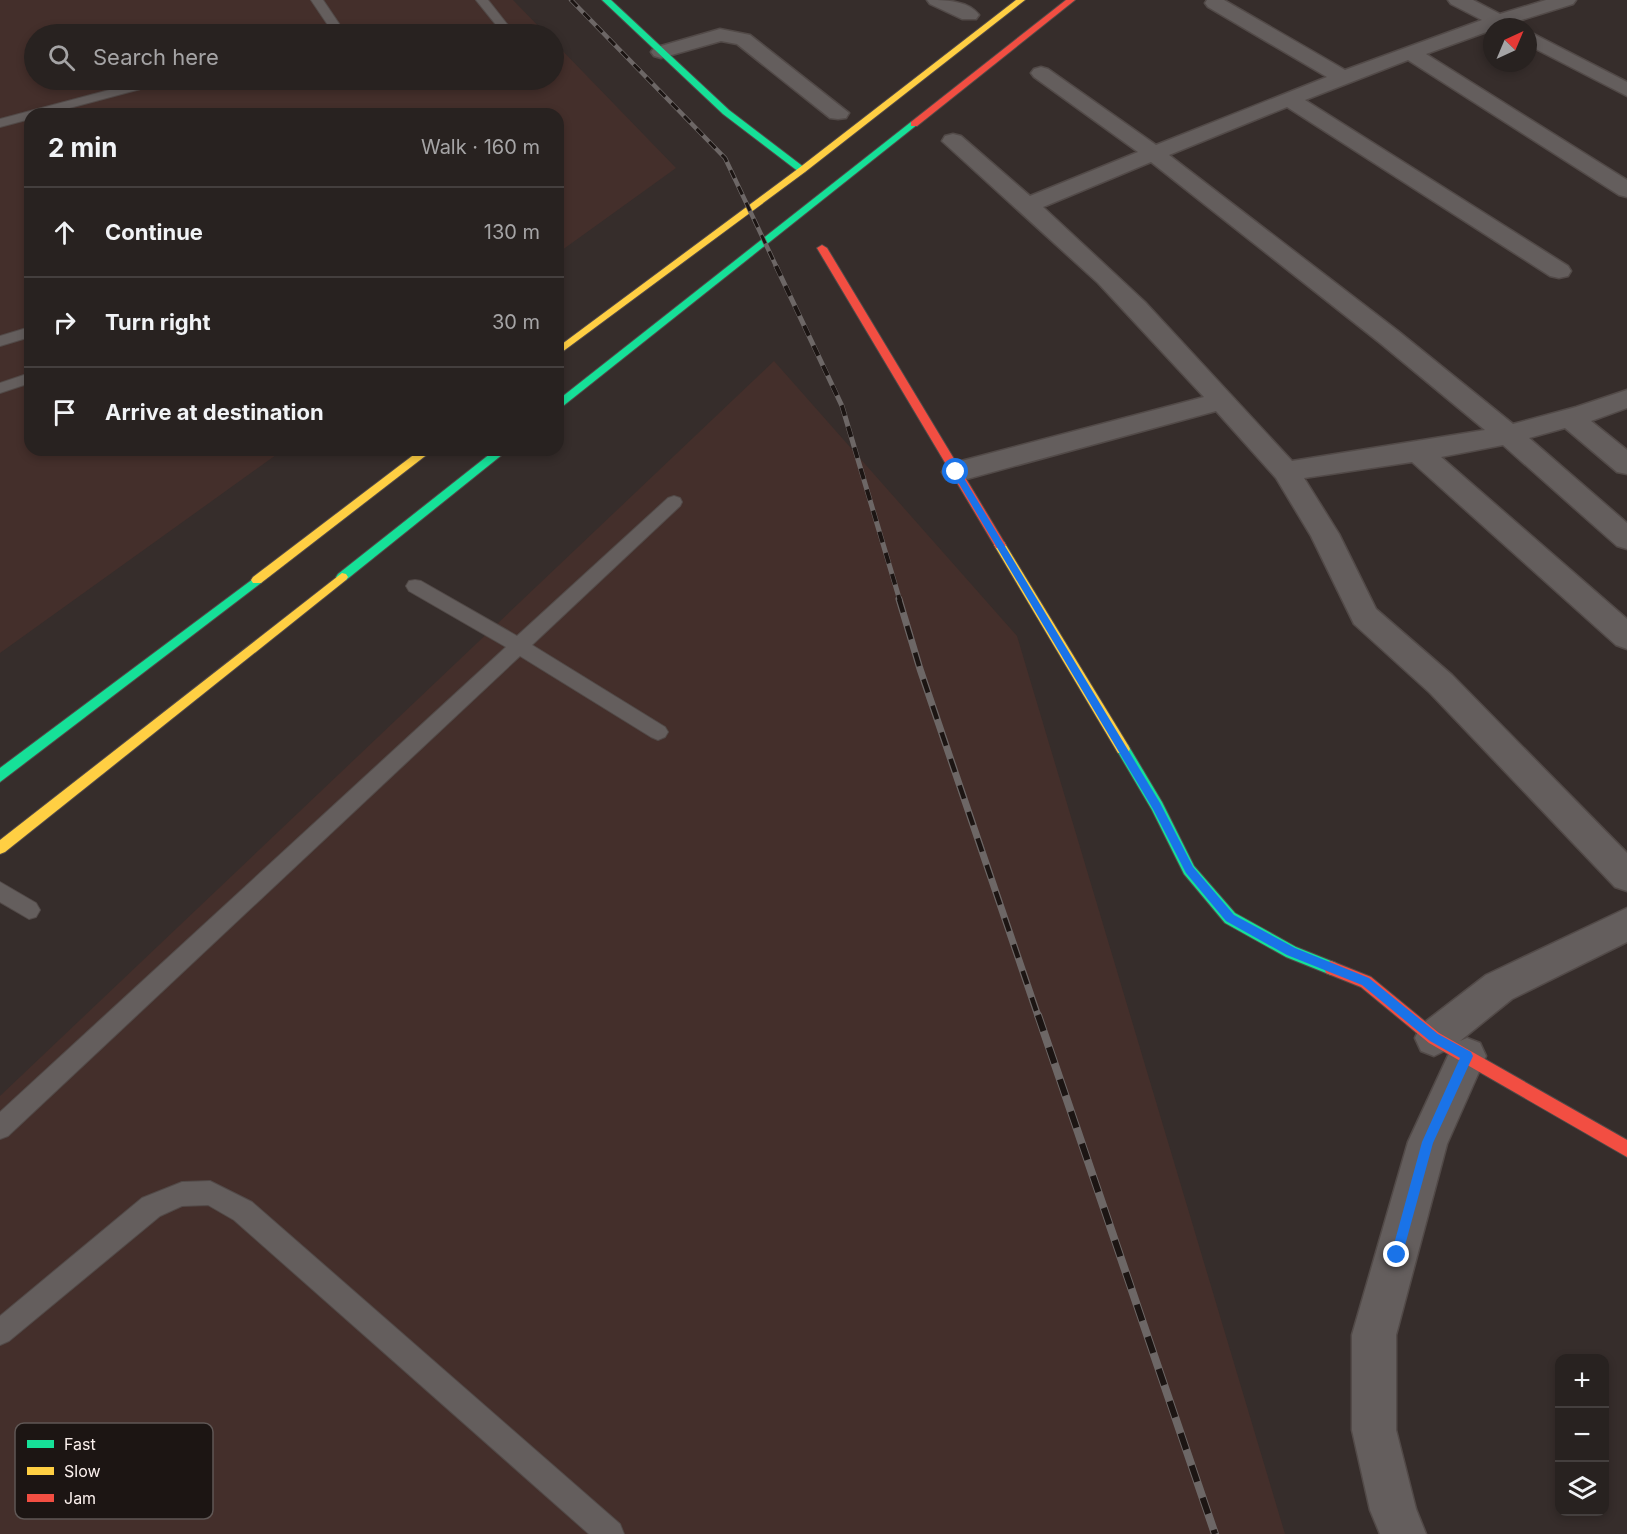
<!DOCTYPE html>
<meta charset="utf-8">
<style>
body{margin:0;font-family:Inter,sans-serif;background:#342f2d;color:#f1f3f6}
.controls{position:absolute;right:18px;bottom:18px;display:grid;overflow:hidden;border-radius:12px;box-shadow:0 3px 9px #0003}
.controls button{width:54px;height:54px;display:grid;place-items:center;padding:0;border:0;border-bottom:2px solid #443f3e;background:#282220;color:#f1f3f6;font:30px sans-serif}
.compass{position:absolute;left:1483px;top:18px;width:54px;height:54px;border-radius:50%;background:#282220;box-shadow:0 3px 9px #0003;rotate:44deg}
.stop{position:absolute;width:18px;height:18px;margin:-14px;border:4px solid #1a73e8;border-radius:50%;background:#fff}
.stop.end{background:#1a73e8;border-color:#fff;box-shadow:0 2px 6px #0008}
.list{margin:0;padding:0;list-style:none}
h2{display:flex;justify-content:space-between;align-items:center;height:78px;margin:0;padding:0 24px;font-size:26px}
h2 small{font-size:20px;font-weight:400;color:#a5a4a5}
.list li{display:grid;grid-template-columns:39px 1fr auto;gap:18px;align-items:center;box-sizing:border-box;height:90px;padding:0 24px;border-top:2px solid #443f3e}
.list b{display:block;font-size:22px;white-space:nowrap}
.list em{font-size:20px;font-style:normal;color:#a5a4a5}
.icon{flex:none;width:33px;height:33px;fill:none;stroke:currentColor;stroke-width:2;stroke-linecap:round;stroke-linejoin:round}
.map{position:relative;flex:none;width:1627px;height:1534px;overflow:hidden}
.search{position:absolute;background:#282220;box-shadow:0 3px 9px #0003;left:24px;top:24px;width:540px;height:66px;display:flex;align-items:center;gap:15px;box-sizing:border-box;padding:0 21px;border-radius:33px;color:#a5a4a5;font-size:22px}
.panel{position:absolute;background:#282220;box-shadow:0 3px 9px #0003;left:24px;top:108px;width:540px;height:348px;border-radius:18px}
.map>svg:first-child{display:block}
.built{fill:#442f2b}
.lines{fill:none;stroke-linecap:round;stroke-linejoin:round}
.lane-casing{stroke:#524a48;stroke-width:2}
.street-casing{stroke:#524a48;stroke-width:3}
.fast-casing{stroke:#524a48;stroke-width:2}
.slow-casing{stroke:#524a48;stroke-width:2}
.jam-casing{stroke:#524a48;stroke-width:2}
.lane{fill:#645e5d;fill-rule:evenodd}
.street{fill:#645e5d;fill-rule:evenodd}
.fast{fill:#16e098;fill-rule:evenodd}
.slow{fill:#ffcf43;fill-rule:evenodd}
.jam{fill:#f24e42;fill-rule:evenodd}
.rail-far3-casing{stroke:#6d6766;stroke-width:4.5}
.rail-far2-casing{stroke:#6d6766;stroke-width:5}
.rail-far1-casing{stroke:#6d6766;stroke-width:7}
.rail-casing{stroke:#6d6766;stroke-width:8}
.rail-far3{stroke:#1c1513;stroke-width:3;stroke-dasharray:9;stroke-linecap:butt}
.rail-far2{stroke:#1c1513;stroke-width:4;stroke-dasharray:11;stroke-linecap:butt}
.rail-far1{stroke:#1c1513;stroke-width:4.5;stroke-dasharray:14;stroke-linecap:butt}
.rail{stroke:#1c1513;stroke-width:6;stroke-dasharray:17;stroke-linecap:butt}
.route{fill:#1a73e8}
.key{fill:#1c1513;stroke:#5f5755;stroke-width:1.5}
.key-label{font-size:16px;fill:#fcf1ee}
</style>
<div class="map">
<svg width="1627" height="1534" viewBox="0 0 1627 1534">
<rect width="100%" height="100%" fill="#362d2b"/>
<g class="built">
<path d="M0 0H513L546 34H34V80H554V42L676 168 558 253V114H30V450H283L0 653Z"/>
<path d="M774 361 1017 636 1285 1534H0V1096Z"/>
</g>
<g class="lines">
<g class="lane-casing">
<g id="lane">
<path d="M311 0H323L346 34H334Z"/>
<path d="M476 0H488L507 24 509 26 500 34H488L497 26Z"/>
<path d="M147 80H165L163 83 47 114H30V119L0 127V119Z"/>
<path d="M30 327V337L0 346V336Z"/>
<path d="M30 373V383L0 393V383Z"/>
<path d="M674 496 680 498 682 502 680 506 532 645 665 727 668 732 665 737 658 740 651 737 520 656 8 1136 0 1139V1112L506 647 409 591 406 586 409 581 415 580 421 581 517 636 668 498Z"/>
<path d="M0 882 36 903 40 910 36 917 29 919 0 902Z"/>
<path d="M210 1181 252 1202 620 1524 624 1534H589L234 1220 208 1205 182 1206 160 1216 9 1341 0 1345V1316L142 1198 182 1182Z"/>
</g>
</g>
<g class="street-casing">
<g id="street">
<path d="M927 0C944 0 968 0 979 15L976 19H962L930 4Z"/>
<path d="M1207 0H1224L1345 70 1482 20 1451 4 1448 0H1473L1500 14 1546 0H1576L1573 4 1515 22 1519 27H1492V30L1426 54 1627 180V197L1619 195 1408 60 1305 100 1568 266 1571 271 1568 276 1559 278 1550 276 1287 107 1169 155 1398 331 1513 424 1576 407 1627 390V408L1591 421 1627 450V474L1617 472 1565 428 1529 438 1627 523V549L1617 546 1503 445 1441 457 1627 619V649L1616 645 1412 462 1304 478 1339 534 1376 609 1452 675 1627 853V891L1615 887 1430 693 1354 624 1311 536 1276 478 1216 411 956 482 946 479 942 472 946 465 1204 397 1098 283 942 141 945 136 953 134 961 136 1030 196 1138 152 1034 77 1031 73 1034 69 1041 67 1048 69 1156 145 1327 77 1208 7 1205 3ZM1151 162 1380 343 1485 430 1292 461 1145 302 1043 207Z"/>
<path d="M720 29 750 35 849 113 846 118 838 119 830 118 737 44 721 41 661 58 654 56 651 52 654 48Z"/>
<path d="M1528 31 1627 82V96L1528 45Z"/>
<path d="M1627 908V942L1512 999 1460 1041 1467 1038 1480 1043 1486 1056 1447 1144 1396 1335V1430L1416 1509 1426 1534H1380L1370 1510 1352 1430V1335L1408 1142 1452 1047 1434 1056 1421 1051 1415 1038 1421 1025 1486 975Z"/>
</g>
</g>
<g class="fast-casing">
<g id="fast">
<path d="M602 0H611L729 110 805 168V172H799L723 114Z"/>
<path d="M911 122 918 124 558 410V400Z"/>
<path d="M495 450H508L346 580H338L336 577 338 574Z"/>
<path d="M257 576 263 580 261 583 0 782V768Z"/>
<path d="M1123 744 1128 745 1162 802 1194 866 1235 913 1296 947 1336 963 1338 968 1336 973 1331 975 1286 957 1225 923 1184 874 1152 810 1116 749 1118 745Z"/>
</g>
</g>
<g class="slow-casing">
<g id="slow">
<path d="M1016 0H1025L805 172 558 355V347L799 168Z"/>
<path d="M420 450H433L261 583H253L251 580 253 577Z"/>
<path d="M1000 541 1004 542 1128 745 1130 749 1128 753H1118L994 545Z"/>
<path d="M342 573 346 574 348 577 346 580 5 852 0 854V840Z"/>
</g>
</g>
<g class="jam-casing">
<g id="jam">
<path d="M1066 0H1075L917 126H911V122Z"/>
<path d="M822 245 827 248 1004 542 1006 545 1004 548H996L817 248Z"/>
<path d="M1331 961 1371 977 1439 1033 1627 1140V1157L1429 1043 1361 987 1326 973 1324 968 1326 963Z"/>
</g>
</g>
<use href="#lane" class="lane"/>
<use href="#street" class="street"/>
<use href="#fast" class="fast"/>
<use href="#slow" class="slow"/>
<use href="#jam" class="jam"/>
<g class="rail-far3-casing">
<path id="rail-far3" d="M571 0 725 158 777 268"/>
</g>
<g class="rail-far2-casing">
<path id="rail-far2" d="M776 266 842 406 900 601"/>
</g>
<g class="rail-far1-casing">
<path id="rail-far1" d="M899 599 920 669 1038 1016"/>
</g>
<g class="rail-casing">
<path id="rail" d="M1038 1015 1215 1534"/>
</g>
<use href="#rail-far3" class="rail-far3"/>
<use href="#rail-far2" class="rail-far2"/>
<use href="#rail-far1" class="rail-far1"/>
<use href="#rail" class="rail"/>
</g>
<path class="route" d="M953 470H959L1160 803 1193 867 1234 915 1295 948 1369 978 1438 1034 1471 1052 1473 1056 1433 1143 1401 1260 1397 1261 1392 1260 1391 1255 1422 1142 1460 1058 1430 1041 1362 985 1287 955 1226 921 1186 873 1153 809 952 472Z"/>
<rect x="15" y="1423" width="198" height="96" rx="9" class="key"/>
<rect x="27" y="1440" width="27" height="8" fill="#16e098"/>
<rect x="27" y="1467" width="27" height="8" fill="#ffcf43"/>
<rect x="27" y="1494" width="27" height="8" fill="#f24e42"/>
<g class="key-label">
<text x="64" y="1450">Fast</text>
<text x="64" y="1477">Slow</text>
<text x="64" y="1504">Jam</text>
</g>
</svg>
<div class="controls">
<button>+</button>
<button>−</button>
<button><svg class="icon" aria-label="layers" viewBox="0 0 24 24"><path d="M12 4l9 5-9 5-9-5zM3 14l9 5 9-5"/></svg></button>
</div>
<svg class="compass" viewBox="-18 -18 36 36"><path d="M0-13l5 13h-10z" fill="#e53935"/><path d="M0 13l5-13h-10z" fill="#a5a4a5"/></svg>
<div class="stop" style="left:956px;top:472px"></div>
<div class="stop end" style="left:1397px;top:1255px"></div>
<div class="search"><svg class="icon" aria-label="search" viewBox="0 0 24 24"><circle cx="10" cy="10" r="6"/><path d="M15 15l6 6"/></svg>Search here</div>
<section class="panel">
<h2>2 min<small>Walk · 160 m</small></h2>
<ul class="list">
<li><svg class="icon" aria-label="ahead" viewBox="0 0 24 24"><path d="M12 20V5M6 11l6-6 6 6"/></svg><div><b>Continue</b></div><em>130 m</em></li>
<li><svg class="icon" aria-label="right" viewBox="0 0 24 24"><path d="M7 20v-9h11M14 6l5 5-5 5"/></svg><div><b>Turn right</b></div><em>30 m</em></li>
<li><svg class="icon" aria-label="arrive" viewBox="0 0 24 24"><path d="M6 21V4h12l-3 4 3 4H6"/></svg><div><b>Arrive at destination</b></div></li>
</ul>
</section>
</div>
